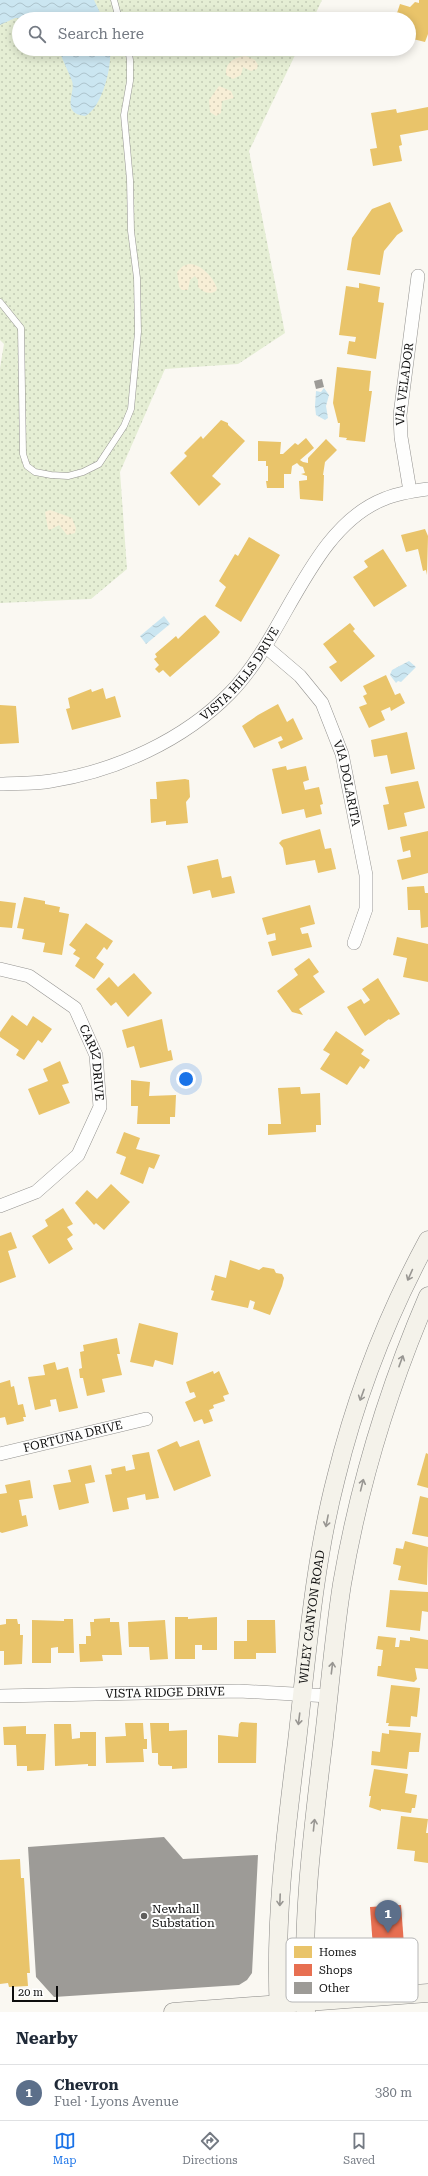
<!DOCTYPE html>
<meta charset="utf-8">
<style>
body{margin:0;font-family:"Roboto Serif",serif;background:#f2f2f3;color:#1f2937}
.scale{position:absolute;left:12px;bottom:10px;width:46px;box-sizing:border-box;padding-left:4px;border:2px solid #0d0d0d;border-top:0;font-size:11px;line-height:14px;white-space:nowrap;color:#0d0d0d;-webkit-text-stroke:3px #fff;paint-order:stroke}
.you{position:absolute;left:186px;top:1079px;width:14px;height:14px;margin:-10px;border:3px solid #fff;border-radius:50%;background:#1a73e8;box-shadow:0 0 0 6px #1a73e833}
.badge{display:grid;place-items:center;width:26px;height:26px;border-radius:50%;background:#1a73e8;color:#fff;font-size:13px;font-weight:700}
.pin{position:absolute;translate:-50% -33px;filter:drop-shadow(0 1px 2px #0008)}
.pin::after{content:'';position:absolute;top:21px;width:14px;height:12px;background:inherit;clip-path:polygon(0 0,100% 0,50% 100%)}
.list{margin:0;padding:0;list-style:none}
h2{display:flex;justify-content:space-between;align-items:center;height:52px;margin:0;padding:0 16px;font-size:17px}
h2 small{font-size:13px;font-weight:400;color:#747a83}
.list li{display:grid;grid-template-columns:26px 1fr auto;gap:12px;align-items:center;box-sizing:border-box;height:56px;padding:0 16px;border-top:1px solid #e0e1e3}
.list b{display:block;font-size:15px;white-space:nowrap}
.list p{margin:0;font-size:13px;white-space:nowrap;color:#747a83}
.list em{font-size:13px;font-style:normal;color:#747a83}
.icon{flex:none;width:22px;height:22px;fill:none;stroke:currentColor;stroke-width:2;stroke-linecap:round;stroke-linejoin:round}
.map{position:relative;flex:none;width:428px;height:2012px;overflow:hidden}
.search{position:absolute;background:#fff;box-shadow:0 2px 10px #0003;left:12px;right:12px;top:12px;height:44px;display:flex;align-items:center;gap:10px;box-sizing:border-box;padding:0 14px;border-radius:22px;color:#747a83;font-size:15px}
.sheet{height:108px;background:#fff}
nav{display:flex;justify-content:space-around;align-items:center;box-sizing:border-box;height:56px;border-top:1px solid #e0e1e3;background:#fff;font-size:11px;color:#747a83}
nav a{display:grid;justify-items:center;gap:2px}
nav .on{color:#1a73e8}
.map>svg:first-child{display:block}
.grass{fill:url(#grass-dots)}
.sand{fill:url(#sand-dots)}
.water{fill:url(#water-waves)}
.homes{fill:#e9c46a}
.shops{fill:#e76f51}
.building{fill:#9d9b97}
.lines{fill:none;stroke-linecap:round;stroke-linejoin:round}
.lane-casing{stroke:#949390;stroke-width:7}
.street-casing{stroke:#949390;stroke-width:14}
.secondary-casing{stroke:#8a8987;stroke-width:19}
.lane{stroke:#fefefd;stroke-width:6}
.street{stroke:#fefefd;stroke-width:13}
.secondary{stroke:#f4f2ea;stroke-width:18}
.oneway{stroke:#989692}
.poi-dot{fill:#605f5d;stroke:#fff;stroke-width:1.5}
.labels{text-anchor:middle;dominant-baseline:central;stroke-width:4;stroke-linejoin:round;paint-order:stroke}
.street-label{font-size:12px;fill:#0d0d0d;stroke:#fff}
.poi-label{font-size:12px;fill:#0d0d0d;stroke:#fff;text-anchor:start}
.key{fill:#fff;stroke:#b6b6b6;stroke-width:1}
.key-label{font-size:11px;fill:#0d0d0d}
</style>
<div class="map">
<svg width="428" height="2012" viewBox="0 0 428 2012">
<defs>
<pattern id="grass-dots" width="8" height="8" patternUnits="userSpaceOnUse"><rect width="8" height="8" fill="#e5eed4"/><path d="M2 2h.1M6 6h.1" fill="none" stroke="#c3cbb5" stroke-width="1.8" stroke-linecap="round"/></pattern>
<pattern id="sand-dots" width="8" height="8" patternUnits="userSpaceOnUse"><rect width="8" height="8" fill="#f7eed6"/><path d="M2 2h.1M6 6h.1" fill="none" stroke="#d3cbb6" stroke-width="1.8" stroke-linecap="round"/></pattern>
<pattern id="water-waves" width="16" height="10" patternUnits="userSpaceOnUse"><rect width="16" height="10" fill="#cbe6f1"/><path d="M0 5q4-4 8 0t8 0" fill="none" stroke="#adc4cd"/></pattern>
</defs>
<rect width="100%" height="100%" fill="#faf8f2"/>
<path class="grass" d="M0 0H322L313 19H19V49H298L249 151 285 333 238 364 165 369 120 472 127 569 91 599 0 603V368L4 344 0 340Z"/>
<g class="sand">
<path d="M246 56 255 60 258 65 257 69 251 71 243 67 241 75 233 79 226 75C225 62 235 57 246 56Z"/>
<path d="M219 86 231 91 234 98 222 101 221 113 216 116 210 112 209 100Z"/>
<path d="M189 264C201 264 213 277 217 288L216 291C209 295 203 292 198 287V280L195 276 190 280 188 290H182L179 287 177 272 183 266Z"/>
<path d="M50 510 72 518 76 528 75 533 67 535 59 525 50 530 48 529 45 512Z"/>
</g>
<g class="water">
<path d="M0 0H94L103 19 15 18 0 25Z"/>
<path d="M59 49H110C112 67 102 108 85 116 60 113 76 93 72 81 68 70 62 60 59 49Z"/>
<path d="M324 388 329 395 326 406 328 418 325 420 316 415 315 406 316 391 321 392Z"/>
<path d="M164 616 170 624 146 644 140 636Z"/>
<path d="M409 661 416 667 401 682 398 681 396 683 390 675 392 670Z"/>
</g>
<g class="homes">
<path d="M419 0H428V34L425 42 409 38V19H395L400 4 410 7 415 2 419 3Z"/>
<path d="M428 107V130L400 135 402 145 399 146 402 161 373 166 370 149 377 148 371 113 396 109 397 113Z"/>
<path d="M390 202 403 231 397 235 384 251 380 275 347 270 352 238 372 209Z"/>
<path d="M359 283 380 287 378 302 384 303 376 359 347 354 349 341 355 342 356 337 339 335 346 286 359 288Z"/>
<path d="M337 367 371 371 369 391H372L365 442 346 440 347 438 339 437 340 423H338L333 403Z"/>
<path d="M221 420 228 423V425L245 441 212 476 221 484 199 506 170 473 187 456 184 453 201 436 203 439Z"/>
<path d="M306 438 314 448 300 460 303 462 308 463V458L326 439 337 450 325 462 323 475H324L323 501 300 499 299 481 307 480V476L301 474 305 473 303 467 300 466 297 463 292 466 291 474H284V488H267L266 481H268V466H266V461H258V441L281 442 280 454H283L295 443 298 445Z"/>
<path d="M425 529 428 536 427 575 426 570 423 571 418 549 406 552 401 535Z"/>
<path d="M249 537 280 555 241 622 215 606 226 587 219 581 235 554 238 556Z"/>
<path d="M383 549 407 586 374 607 353 577 368 567 364 561Z"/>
<path d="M205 615 220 632 217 636 170 677 163 670 159 673 155 669 159 665 154 659 157 657 155 654 176 636 178 639 200 618Z"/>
<path d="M350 623 355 629 353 631 375 656 341 682 329 667 337 662 323 644Z"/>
<path d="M386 675 395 695 400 693 405 703 391 711 390 707 381 711 385 720 369 728 359 707 367 704 363 696 367 694 363 686Z"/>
<path d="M103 688 106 699 115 696 121 717 72 730 66 709 70 708 68 698 91 689 92 692Z"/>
<path d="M278 704 287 722 293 718 303 739 281 749 278 742 283 740 281 736 254 748 242 726 258 715Z"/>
<path d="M0 705 16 706 19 743 0 744Z"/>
<path d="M407 732 415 769 391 774 387 755 374 757 371 740Z"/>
<path d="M286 766 287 770 306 766 309 780 303 782 305 790 319 787 323 804 320 805 322 814 306 818 304 809 282 814 272 769Z"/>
<path d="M185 779 189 780 190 797 186 802 188 823 166 825V821L151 823 150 799H157L156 782Z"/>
<path d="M418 781 425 808 404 813 407 826 388 830 383 805 389 804 385 787Z"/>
<path d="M320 829 325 849 331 848 336 869 318 873 315 860 286 865 283 848 279 843 282 840Z"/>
<path d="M428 831V873L402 880 397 860 411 857 410 850 403 852 400 837Z"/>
<path d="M218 859 222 878 231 876 235 893 212 898 210 890 193 894 187 866Z"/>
<path d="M424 886 425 893H428V927L421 928 420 910H408L407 887Z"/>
<path d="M24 897 45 901V904L60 907 59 912 69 914 62 955 43 952 45 943 22 939 24 929 17 928Z"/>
<path d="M0 901 16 903 12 928 0 927Z"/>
<path d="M310 905 315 924 300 928 302 934 308 933 312 947 272 956 268 942 276 940 275 933 267 935 262 918Z"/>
<path d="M86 923 113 941 107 950 104 947 96 958 104 964 94 979 75 966 80 958 73 954 76 950 69 945Z"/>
<path d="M397 937 428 944V982L403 977 407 958 393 955Z"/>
<path d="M309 958 319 972 313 976 325 992 299 1009 303 1015 292 1012 277 991 298 975 294 969Z"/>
<path d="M134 973 152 993 128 1017 116 1002 111 1006 96 989 109 977 118 987Z"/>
<path d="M378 978 400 1014 390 1020 389 1019 365 1036 347 1007 361 999 364 1004 370 1000 362 989Z"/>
<path d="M12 1015 27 1026 33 1016 52 1029 42 1043 38 1040 24 1060 16 1055 19 1050 0 1037V1032Z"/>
<path d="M162 1019 168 1051 171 1050 173 1060 140 1068 134 1046 127 1048 122 1030Z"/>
<path d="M336 1031 364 1050 361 1054 370 1060 364 1069 360 1066 347 1085 320 1069 330 1054 323 1050Z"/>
<path d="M60 1061 69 1083 62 1085 70 1103 39 1115 28 1089 48 1081 43 1069Z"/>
<path d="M131 1080 150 1082 149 1096 176 1095 175 1117H170V1124H137L138 1106H131Z"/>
<path d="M300 1087 301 1094 320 1093 321 1125H316V1132L268 1135V1124H281L278 1088Z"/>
<path d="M124 1132 140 1138 136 1149 160 1155 154 1169 149 1167 143 1184 120 1174 126 1157 116 1153Z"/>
<path d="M111 1184 130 1202 104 1230 96 1223 94 1225 75 1203 87 1190 97 1199Z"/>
<path d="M63 1208 73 1224 67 1227 73 1235 67 1239 73 1249 49 1264 32 1236 48 1226 45 1220Z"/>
<path d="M11 1232 17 1248 8 1251 16 1277 0 1283V1236Z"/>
<path d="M230 1260 259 1270 263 1267 274 1269 276 1273 282 1274 284 1278 282 1286 270 1315 253 1309 255 1302 250 1300 248 1308 211 1300 214 1291 211 1290 215 1275 226 1278Z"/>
<path d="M139 1323 178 1333 173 1365 155 1360 153 1367 130 1362Z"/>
<path d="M117 1338 120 1354H117L122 1375 102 1379 105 1392 87 1396 83 1378H80L79 1369 82 1368 80 1352 84 1351 83 1345Z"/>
<path d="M55 1362 57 1370 68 1367 78 1408 59 1412 56 1399 50 1400 51 1406 35 1410 28 1377 45 1375 43 1365Z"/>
<path d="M213 1371 214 1374 219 1371 229 1394 223 1396 225 1401 213 1405 214 1408 209 1410 213 1421 204 1424 202 1419 194 1422 185 1402 196 1397 194 1392 190 1393 186 1382Z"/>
<path d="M10 1380 11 1387 14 1386 18 1405 23 1404 26 1417H23L24 1421 7 1425 5 1417 0 1418V1383Z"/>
<path d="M199 1440 211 1476 174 1491 157 1450 177 1441 180 1447Z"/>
<path d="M149 1452 159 1498 146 1500 145 1494 127 1498 129 1509 113 1512 105 1475 112 1474 111 1469 125 1466 126 1471 135 1469 132 1455Z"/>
<path d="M426 1453 428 1454V1488L417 1485Z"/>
<path d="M91 1465 95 1482 85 1484 89 1503 59 1510 53 1485 71 1482 68 1470Z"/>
<path d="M30 1480 33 1498 19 1500 22 1516 26 1515 28 1526 2 1533 0 1532V1494L7 1493 5 1485Z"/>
<path d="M420 1496 428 1498V1537L412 1534Z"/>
<path d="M405 1541 428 1547 427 1585 398 1580 401 1566 393 1564 396 1548 403 1549Z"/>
<path d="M390 1590 428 1592V1612L422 1611 420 1631 386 1627Z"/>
<path d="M175 1617H188V1619L217 1617V1650H202V1645H195V1659H175Z"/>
<path d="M110 1618V1622H119L122 1655H102L103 1661 80 1662 79 1644H86V1636H91L90 1622H94V1619Z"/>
<path d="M6 1619H17L18 1624H20V1635H23L22 1664 4 1665V1651H0V1625L6 1624Z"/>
<path d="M64 1619H73L74 1653H58V1647L51 1648V1663H32V1620L64 1621Z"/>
<path d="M165 1620 168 1659 150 1660 149 1647H129L128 1622Z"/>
<path d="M247 1620H275L276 1653H256V1659H234V1641H247Z"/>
<path d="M378 1636 396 1638 395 1647H399L400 1640 410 1641V1637L428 1640V1669L415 1668 417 1679 414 1682 377 1676 378 1666H381L383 1650 376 1649Z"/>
<path d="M391 1685 420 1688 417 1717 411 1716 410 1727 388 1726 389 1723H386Z"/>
<path d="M241 1722 257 1723 256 1763H218V1735L238 1737 239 1724Z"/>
<path d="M125 1723H143L144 1739H147V1749H143L144 1762 106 1763 105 1737 126 1736Z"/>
<path d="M150 1723H169V1731L187 1730V1768L172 1769V1766H160L158 1764V1753H152Z"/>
<path d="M54 1724H71L72 1739 80 1738V1732H96V1766H88V1764L55 1766Z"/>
<path d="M26 1726V1734H46L44 1770 27 1771V1766H17L16 1745H4L3 1727Z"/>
<path d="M389 1730 421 1733 419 1752H409L407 1769 371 1765 372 1751 380 1752 382 1733 389 1734Z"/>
<path d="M374 1769 408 1774 405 1793 417 1795 415 1808H412L411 1813 381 1809V1811L369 1807 371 1796H369Z"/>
<path d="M401 1816 428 1819 426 1833H428V1863L414 1861 415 1851 397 1849Z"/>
<path d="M20 1859 21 1878H24L30 1973H27L28 1986 9 1987 8 1983 0 1984V1860Z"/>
</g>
<path class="shops" d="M401 1905 405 1958 374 1961 370 1907Z"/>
<g class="building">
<path d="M322 379 324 387 316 389 314 381Z"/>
<path d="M164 1837 183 1859 258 1855 252 1973 247 1980 239 1985 54 1997 36 1977 28 1847Z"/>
</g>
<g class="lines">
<g class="lane-casing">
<g id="lane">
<path d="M114 0 119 19"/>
<path d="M0 302 21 328 23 454 27 466 35 472 51 475 68 476 83 472 99 464 124 426 131 409 138 332 137 278 131 231 130 180 124 115 130 81V60L128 49"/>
</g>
</g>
<g class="street-casing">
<g id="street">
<path id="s1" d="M410 491 401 437 400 415 418 276"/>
<path id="s2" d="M266 647 300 676 322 703 342 754 366 875V909L354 943"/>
<path id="s3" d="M0 784C17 783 35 784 51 781 116 771 184 740 230 693 285 638 310 528 384 499 398 493 413 491 428 489"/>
<path id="s4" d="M0 969 29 976 75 1008 96 1055 100 1107 78 1155 36 1192 0 1206"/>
<path id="s5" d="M0 1454 146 1419"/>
<path id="s6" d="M0 1696 239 1691 329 1696"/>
</g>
</g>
<g class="secondary-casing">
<g id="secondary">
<path d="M173 2012 428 1993"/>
<path id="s7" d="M279 2012C274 1921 286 1831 297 1742 307 1654 314 1563 336 1478 356 1396 388 1314 428 1240"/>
<path d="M306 2012C301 1920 313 1829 324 1737 330 1686 334 1635 342 1584 359 1484 388 1389 428 1296"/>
</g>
</g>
<use href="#lane" class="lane"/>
<use href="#street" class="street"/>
<use href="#secondary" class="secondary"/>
</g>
<defs><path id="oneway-shaft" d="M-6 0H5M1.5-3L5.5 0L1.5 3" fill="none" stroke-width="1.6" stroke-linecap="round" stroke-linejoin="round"/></defs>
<g class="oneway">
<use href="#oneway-shaft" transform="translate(410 1275) rotate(114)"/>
<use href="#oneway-shaft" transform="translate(401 1361) rotate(-70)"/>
<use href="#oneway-shaft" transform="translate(362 1395) rotate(110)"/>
<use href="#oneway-shaft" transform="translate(362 1485) rotate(-76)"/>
<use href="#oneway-shaft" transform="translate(327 1521) rotate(101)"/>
<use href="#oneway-shaft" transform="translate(332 1668) rotate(-83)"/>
<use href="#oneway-shaft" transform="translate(299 1719) rotate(97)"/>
<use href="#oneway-shaft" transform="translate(314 1825) rotate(-84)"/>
<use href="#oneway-shaft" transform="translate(280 1900) rotate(92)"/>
</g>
<circle class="poi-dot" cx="144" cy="1916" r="4"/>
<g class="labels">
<g class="street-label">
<text stroke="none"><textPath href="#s1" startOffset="108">VIA VELADOR</textPath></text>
<text stroke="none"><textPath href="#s3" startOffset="275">VISTA HILLS DRIVE</textPath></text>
<text stroke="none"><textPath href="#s2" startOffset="164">VIA DOLARITA</textPath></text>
<text stroke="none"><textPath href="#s4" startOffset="144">CARIZ DRIVE</textPath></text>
<text stroke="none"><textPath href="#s5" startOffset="75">FORTUNA DRIVE</textPath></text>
<text stroke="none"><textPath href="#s7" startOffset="397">WILEY CANYON ROAD</textPath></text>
<text stroke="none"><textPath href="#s6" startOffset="165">VISTA RIDGE DRIVE</textPath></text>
</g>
<g class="poi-label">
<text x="152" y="1909">Newhall<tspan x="152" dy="14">Substation</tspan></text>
</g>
</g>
<rect x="286" y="1938" width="132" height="64" rx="6" class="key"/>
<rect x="294" y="1946" width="18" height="12" fill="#e9c46a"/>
<rect x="294" y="1964" width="18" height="12" fill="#e76f51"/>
<rect x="294" y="1982" width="18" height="12" fill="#9d9b97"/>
<g class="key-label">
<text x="319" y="1956">Homes</text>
<text x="319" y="1974">Shops</text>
<text x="319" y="1992">Other</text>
</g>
</svg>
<div class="scale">20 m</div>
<div class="you"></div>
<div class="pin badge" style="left:388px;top:1933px;background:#5c6f8a">1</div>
<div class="search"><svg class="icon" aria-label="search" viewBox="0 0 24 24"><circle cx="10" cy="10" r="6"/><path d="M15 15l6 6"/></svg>Search here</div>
</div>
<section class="sheet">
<h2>Nearby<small></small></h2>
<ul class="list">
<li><span class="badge" style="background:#5c6f8a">1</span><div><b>Chevron</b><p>Fuel · Lyons Avenue</p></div><em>380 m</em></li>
</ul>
</section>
<nav>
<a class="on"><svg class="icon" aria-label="map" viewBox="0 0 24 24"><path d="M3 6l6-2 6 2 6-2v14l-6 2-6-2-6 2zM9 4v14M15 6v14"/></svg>Map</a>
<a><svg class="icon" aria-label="directions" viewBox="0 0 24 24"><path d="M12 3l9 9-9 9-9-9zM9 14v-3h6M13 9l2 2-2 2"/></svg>Directions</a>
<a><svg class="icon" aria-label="saved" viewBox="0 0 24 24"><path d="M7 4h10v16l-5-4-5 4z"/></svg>Saved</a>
</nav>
